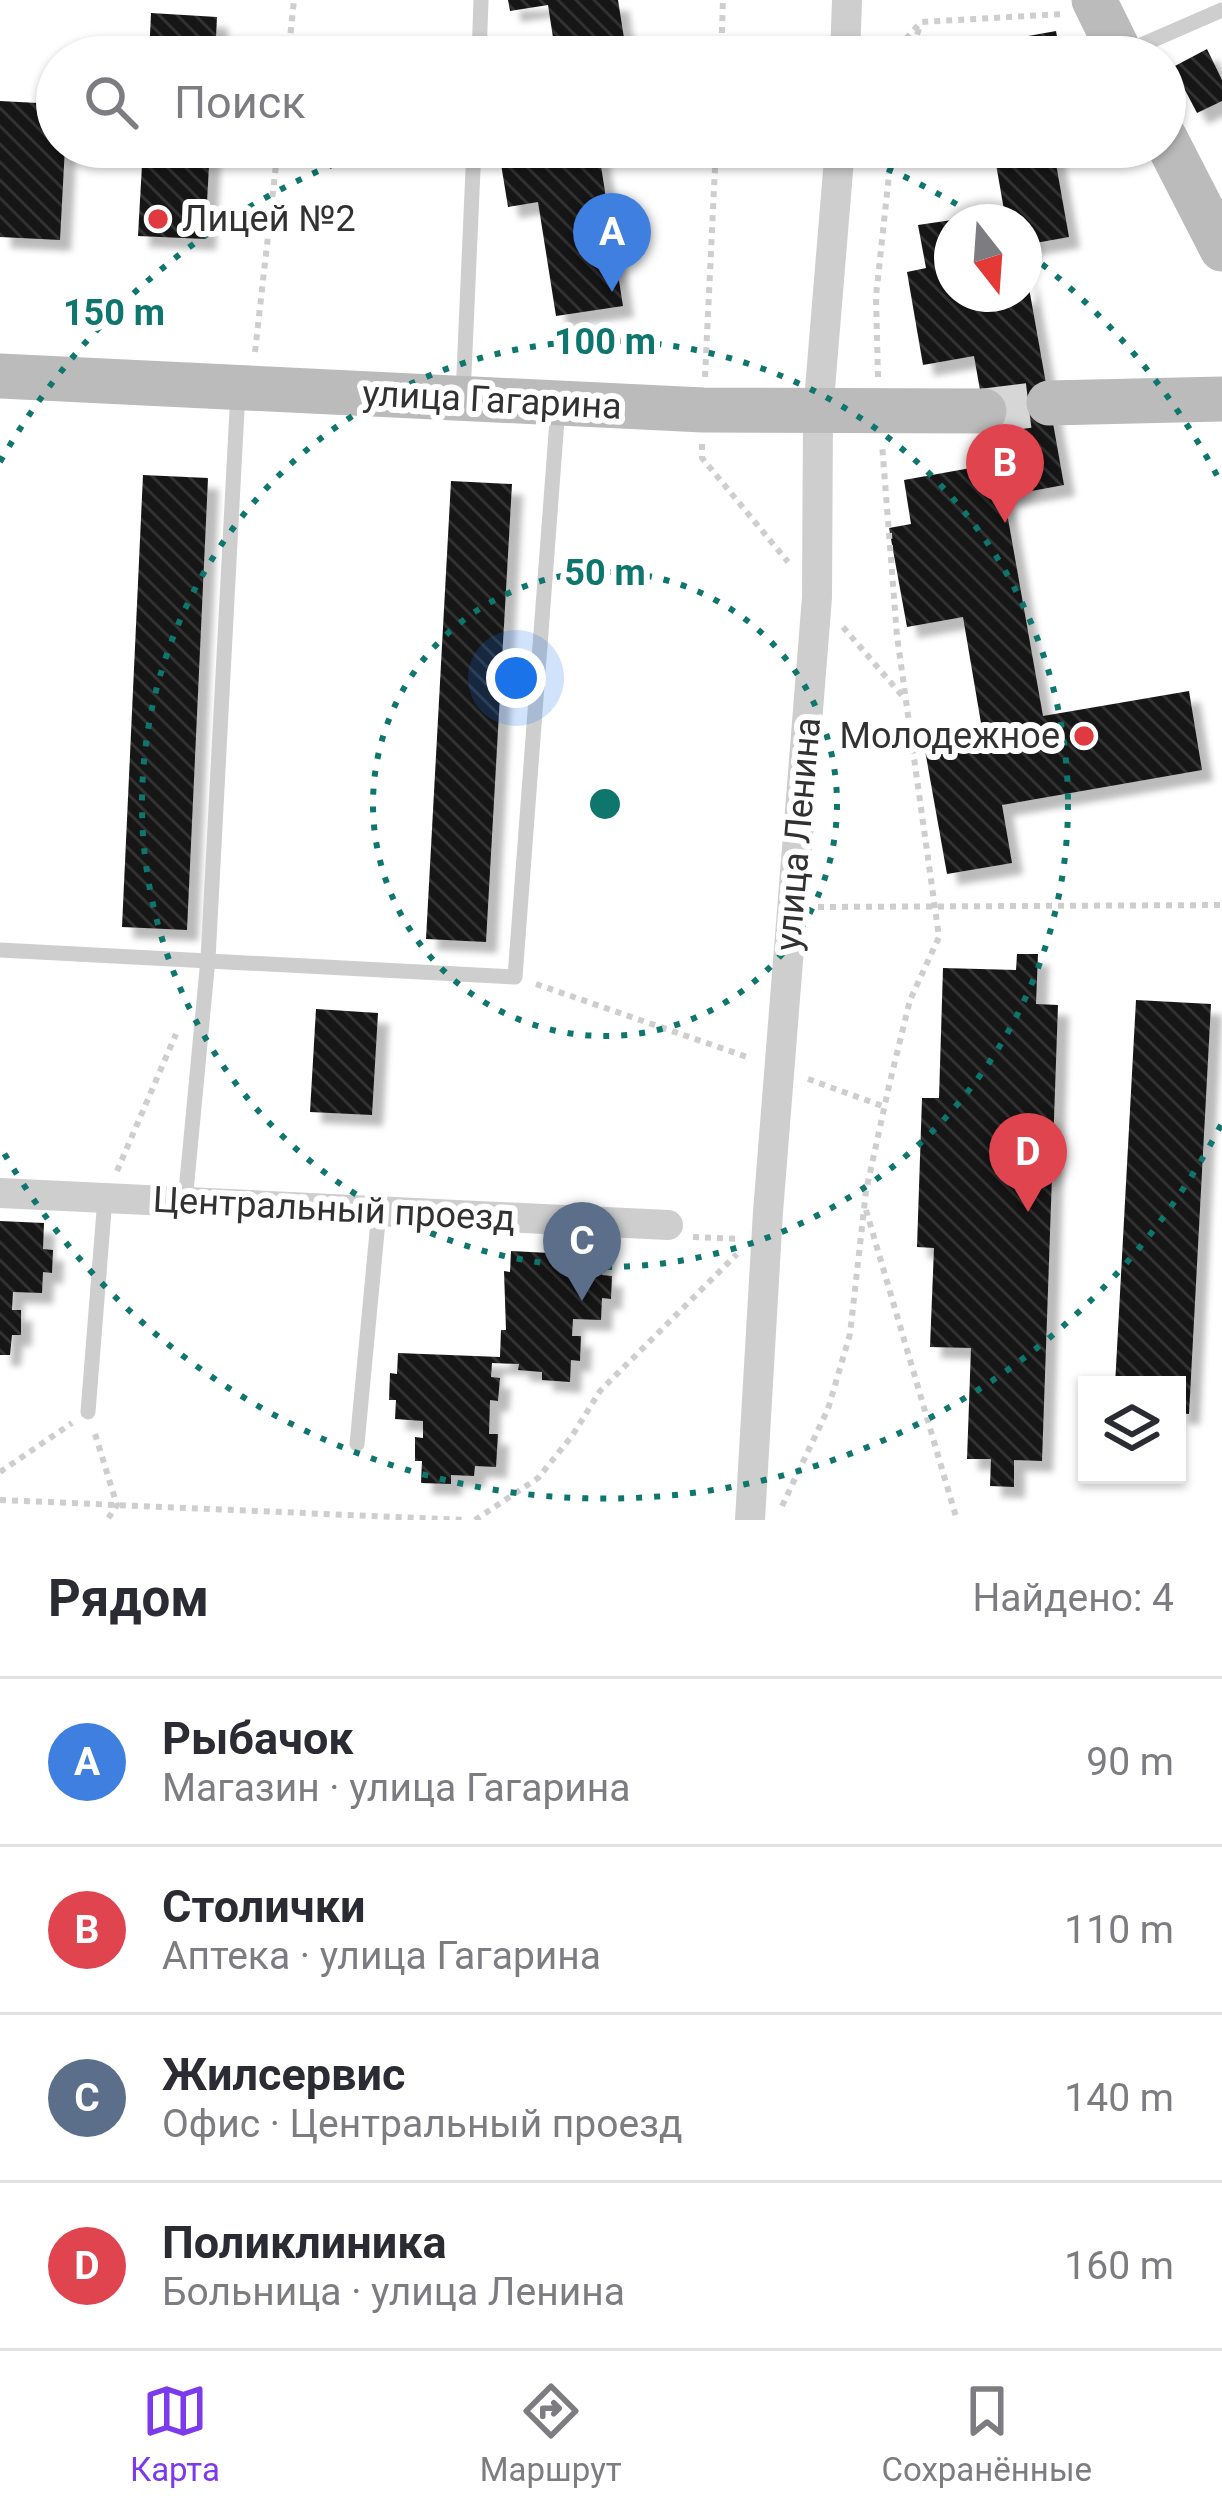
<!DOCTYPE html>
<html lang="ru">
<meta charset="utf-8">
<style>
body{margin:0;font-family:Roboto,sans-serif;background:#f2f2f3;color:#2b2b33}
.controls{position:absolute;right:36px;bottom:36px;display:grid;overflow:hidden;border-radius:0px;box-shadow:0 3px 9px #0004}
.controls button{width:108px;height:108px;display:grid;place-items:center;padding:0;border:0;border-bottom:3px solid #e1e1e2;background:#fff;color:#2b2b33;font:60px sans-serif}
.compass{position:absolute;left:934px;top:204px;width:108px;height:108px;border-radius:50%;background:#fff;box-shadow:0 3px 9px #0004;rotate:163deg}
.you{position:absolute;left:516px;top:678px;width:42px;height:42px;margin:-30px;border:9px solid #fff;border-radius:50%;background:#1a73e8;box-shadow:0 0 0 18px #1a73e833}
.badge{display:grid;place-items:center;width:78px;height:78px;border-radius:50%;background:#7c3aed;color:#fff;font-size:39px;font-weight:700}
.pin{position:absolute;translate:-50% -99px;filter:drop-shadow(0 3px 6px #0008)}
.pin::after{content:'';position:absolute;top:63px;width:42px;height:36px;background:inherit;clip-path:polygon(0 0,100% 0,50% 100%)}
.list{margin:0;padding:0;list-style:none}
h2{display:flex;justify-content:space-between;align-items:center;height:156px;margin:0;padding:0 48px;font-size:51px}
h2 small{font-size:39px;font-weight:400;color:#7c7c81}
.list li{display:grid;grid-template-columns:78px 1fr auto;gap:36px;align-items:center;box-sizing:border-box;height:168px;padding:0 48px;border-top:3px solid #e1e1e2}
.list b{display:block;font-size:45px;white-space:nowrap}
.list p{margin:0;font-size:39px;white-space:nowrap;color:#7c7c81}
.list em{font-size:39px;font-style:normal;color:#7c7c81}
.icon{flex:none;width:66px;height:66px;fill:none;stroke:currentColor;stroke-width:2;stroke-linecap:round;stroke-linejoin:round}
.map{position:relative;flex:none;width:1222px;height:1520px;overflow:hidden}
.search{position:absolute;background:#fff;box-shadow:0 3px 9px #0004;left:36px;right:36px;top:36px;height:132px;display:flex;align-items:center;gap:30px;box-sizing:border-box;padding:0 42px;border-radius:66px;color:#7c7c81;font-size:45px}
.sheet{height:828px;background:#fff}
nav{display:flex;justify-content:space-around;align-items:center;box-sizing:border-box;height:168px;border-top:3px solid #e1e1e2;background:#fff;font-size:33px;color:#7c7c81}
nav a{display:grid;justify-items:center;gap:6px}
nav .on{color:#7c3aed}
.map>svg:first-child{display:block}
.building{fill:url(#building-back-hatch);filter:url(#shadow)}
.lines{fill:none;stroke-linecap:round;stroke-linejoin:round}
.secondary-tunnel{stroke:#d6d6d6;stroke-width:45;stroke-dasharray:45 22;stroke-linecap:butt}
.path{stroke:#cecece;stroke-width:6;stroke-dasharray:6 6;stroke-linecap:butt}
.lane{stroke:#cecece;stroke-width:15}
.street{stroke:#cecece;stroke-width:30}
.secondary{stroke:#bbb;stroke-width:45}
.ring{fill:none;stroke:#0f766e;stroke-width:6;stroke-dasharray:6 12}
.poi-dot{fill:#e13940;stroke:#fff;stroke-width:4.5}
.labels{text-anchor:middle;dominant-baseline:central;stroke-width:12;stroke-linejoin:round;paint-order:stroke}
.poi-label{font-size:36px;fill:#313131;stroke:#fff;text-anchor:start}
.street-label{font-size:36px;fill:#313131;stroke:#fff}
.centre{fill:#0f766e;stroke:#fff;stroke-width:6}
.ring-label{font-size:36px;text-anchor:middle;font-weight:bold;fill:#0f766e;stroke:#fff;stroke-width:12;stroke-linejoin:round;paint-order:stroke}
</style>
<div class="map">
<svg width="1222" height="1520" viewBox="0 0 1222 1520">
<defs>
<pattern id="building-back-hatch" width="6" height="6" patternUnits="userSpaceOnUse" patternTransform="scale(3)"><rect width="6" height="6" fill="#181818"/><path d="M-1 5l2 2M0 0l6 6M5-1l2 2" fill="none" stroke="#313131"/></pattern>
<filter id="shadow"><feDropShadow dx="11" dy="11" stdDeviation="3" flood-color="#0004"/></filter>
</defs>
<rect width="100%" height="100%" fill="#fff"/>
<g class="building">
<path d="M508 0H618L627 57H556L548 5 510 11Z"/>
<path d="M151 13 217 17 215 57H149Z"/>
<path d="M1056 31 1061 57H923V55Z"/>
<path d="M1207 49 1222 80V101L1197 113 1173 67Z"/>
<path d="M0 101 57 104V147H65L60 240 0 237Z"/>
<path d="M143 147H210L205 239 138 236Z"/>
<path d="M570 147H598L623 306 556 316 538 202 508 207 501 164 571 153Z"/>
<path d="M993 147H1053L1069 237 1024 245V222H952L1004 210Z"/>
<path d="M952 220V294H1024L1026 271 1064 485 1004 496 1043 716 1189 691 1202 770 1002 805 1012 863 947 874 923 739 982 729 963 617 907 627 889 528 911 524 904 480 993 464 974 356 923 365 907 272 926 268 918 225Z"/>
<path d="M143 475 208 478 187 930 122 927Z"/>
<path d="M451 481 512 484 486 942 426 939Z"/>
<path d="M1017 954H1038L1036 1004 1058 1005 1042 1461 1014 1460V1487L990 1486 991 1459H967L971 1348 930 1347 934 1248 917 1247 922 1098H939L943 968 1016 970Z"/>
<path d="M1136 1000 1211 1004 1189 1414 1177 1413V1385H1115Z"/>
<path d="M316 1009 378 1013 372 1115 310 1112Z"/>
<path d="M0 1221 44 1223 43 1249 53 1250 52 1273 43 1272 42 1293 13 1292 12 1310H21V1335H12L10 1355H0Z"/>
<path d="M550 1246 604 1249 602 1275 612 1276 611 1299 602 1298 601 1320 573 1319 572 1336H581L580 1361 571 1360 570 1382 542 1380V1372L518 1370 519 1364 492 1363 491 1377 500 1378 498 1401 490 1400 489 1434H498L496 1467 475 1466 474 1476 451 1475V1484L421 1483 422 1461H415V1437L423 1438V1421L395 1419 396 1400H389L390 1373 397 1374 398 1353 500 1357 501 1330H506L504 1271 510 1272 511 1251 550 1253Z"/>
</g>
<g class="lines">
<path class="secondary-tunnel" d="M984 411 1049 403"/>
<g class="path">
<path d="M288 57 294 0"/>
<path d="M721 57 723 0"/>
<path d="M890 57 921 22 1063 14"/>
<path d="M909 57 920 26"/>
<path d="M255 352 278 147"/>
<path d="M705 377 716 147"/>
<path d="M878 377 876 296 892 147"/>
<path d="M702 444V458L788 562"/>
<path d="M843 627 905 699"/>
<path d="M818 907 1222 905"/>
<path d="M536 984 750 1058"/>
<path d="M808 1079 885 1107"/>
<path d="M117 1171 176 1034"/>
<path d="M866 1210 957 1520"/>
<path d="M693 1237 740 1239"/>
<path d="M95 1434 117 1505 107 1520"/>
<path d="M0 1472 72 1423"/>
<path d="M0 1500 466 1520"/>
<path d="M782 1506 828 1409 850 1334 866 1191 889 1086 910 1000 939 937 897 636 882 444"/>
<path d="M475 1520 538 1478 572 1436 600 1391 737 1254"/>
</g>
<g class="lane">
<path d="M1123 53 1222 10"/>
<path d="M479 57 481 0"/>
<path d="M463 396 474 147"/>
<path d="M0 950 515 977 558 407"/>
<path d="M185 1202 208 959 238 391"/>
<path d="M88 1412 105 1198"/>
<path d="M357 1444 379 1211"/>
</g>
<g class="street">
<path d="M845 57 847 0"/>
<path d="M0 1193 668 1225"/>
<path d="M750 1520 768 1212 817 597 818 413 840 147"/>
</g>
<g class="secondary">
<path d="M1094 0 1122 57"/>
<path d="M1165 138 1222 249"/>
<path d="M0 376 703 410 984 411"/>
<path d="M1049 403 1222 399"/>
</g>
</g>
<g class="ring">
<circle cx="605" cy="804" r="232"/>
<circle cx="605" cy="804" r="463"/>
<path d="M1221 1125A695 695 0 0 1 0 1146M0 462A695 695 0 0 1 373 149M837 149A695 695 0 0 1 984 221M1028 253A695 695 0 0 1 1221 483"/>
</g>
<g class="poi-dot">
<circle cx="158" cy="219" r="12"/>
<circle cx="1084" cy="736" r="12"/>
</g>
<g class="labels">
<g class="poi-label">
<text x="182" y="219">Лицей №2</text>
<text x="1060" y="736" text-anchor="end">Молодежное</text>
</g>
<g class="street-label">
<text transform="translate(492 400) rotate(3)">улица Гагарина</text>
<text transform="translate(798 834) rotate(-85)">улица Ленина</text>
<text transform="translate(334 1209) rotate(3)">Центральный проезд</text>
</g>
</g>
<circle cx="605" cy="804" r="18" class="centre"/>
<g class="ring-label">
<text x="114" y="325">150 m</text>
<text x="605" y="354">100 m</text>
<text x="605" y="585">50 m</text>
</g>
</svg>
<div class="controls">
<button><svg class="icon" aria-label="layers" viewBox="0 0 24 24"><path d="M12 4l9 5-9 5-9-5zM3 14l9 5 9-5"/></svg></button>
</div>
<svg class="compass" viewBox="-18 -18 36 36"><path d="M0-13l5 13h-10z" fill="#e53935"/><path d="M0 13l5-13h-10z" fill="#7c7c81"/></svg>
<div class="you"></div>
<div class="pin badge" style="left:612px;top:292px;background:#3f7fe0">A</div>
<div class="pin badge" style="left:1005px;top:523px;background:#e0444e">B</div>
<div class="pin badge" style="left:582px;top:1301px;background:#5c6f8a">C</div>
<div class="pin badge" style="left:1028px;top:1212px;background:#e0444e">D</div>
<div class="search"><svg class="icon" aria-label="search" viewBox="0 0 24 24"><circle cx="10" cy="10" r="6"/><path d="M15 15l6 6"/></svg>Поиск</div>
</div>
<section class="sheet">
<h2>Рядом<small>Найдено: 4</small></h2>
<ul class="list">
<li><span class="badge" style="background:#3f7fe0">A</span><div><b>Рыбачок</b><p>Магазин · улица Гагарина</p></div><em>90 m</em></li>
<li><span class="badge" style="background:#e0444e">B</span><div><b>Столички</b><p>Аптека · улица Гагарина</p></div><em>110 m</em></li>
<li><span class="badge" style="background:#5c6f8a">C</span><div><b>Жилсервис</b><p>Офис · Центральный проезд</p></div><em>140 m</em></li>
<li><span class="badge" style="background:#e0444e">D</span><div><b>Поликлиника</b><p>Больница · улица Ленина</p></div><em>160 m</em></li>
</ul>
</section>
<nav>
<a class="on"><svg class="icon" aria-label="map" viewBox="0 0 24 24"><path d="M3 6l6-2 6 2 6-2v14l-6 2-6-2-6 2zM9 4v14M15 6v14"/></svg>Карта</a>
<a><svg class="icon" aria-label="directions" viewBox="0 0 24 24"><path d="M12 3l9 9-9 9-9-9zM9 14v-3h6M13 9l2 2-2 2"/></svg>Маршрут</a>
<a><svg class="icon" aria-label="saved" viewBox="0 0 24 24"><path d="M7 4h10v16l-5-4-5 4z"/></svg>Сохранённые</a>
</nav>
